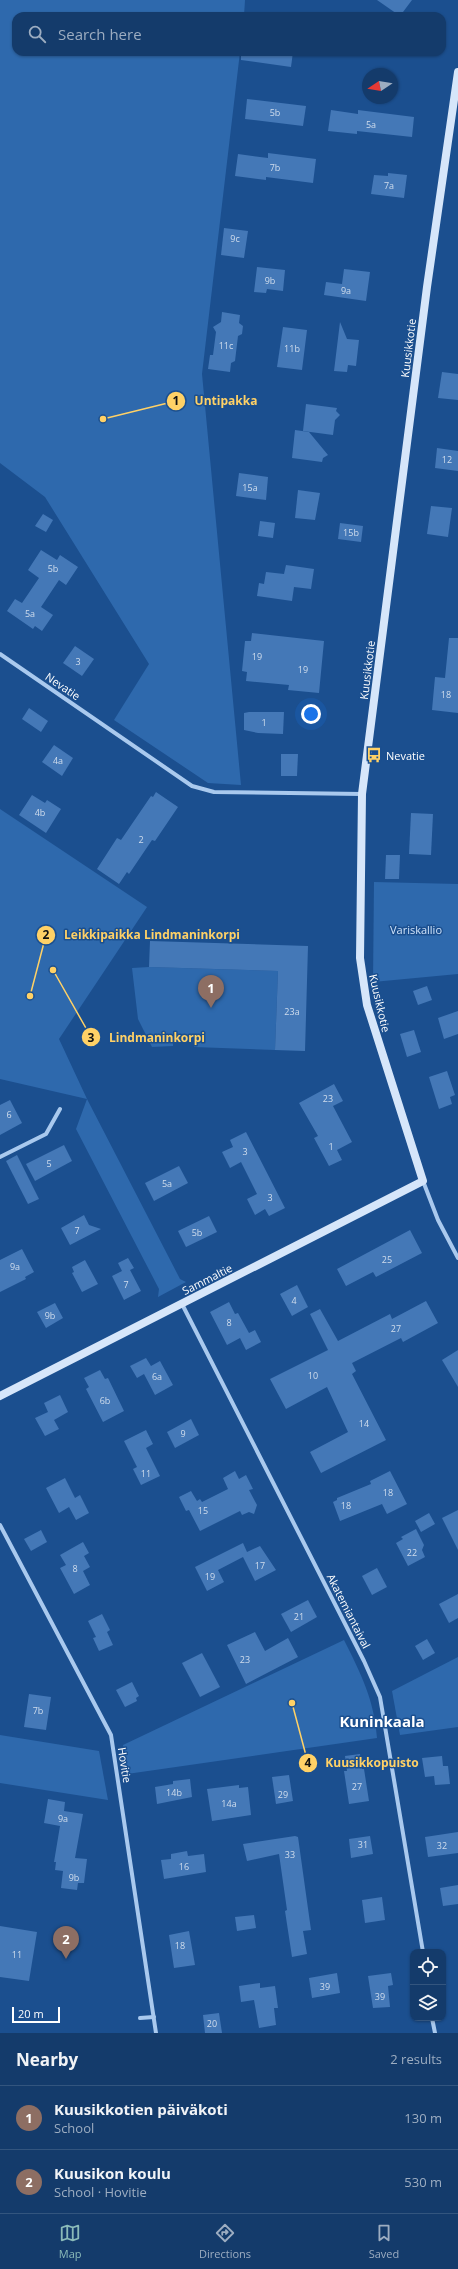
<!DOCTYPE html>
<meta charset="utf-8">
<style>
body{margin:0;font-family:"Open Sans",sans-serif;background:#1d4271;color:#f1f3f6}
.controls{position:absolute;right:12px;bottom:12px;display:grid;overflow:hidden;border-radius:8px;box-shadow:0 1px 3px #0004}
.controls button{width:36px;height:36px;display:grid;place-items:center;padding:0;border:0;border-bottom:1px solid #33557e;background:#143b6b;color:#f1f3f6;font:20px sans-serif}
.compass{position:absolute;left:362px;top:68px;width:36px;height:36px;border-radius:50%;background:#143b6b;box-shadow:0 1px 3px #0004;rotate:258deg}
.scale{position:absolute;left:12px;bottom:10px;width:48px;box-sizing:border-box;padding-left:4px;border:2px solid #fff;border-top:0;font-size:11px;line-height:14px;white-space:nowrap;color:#fff;-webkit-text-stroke:3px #1b4f8f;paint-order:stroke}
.you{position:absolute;left:311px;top:714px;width:14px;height:14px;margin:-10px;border:3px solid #fff;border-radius:50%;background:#1a73e8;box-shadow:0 0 0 6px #1a73e833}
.badge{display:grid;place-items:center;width:26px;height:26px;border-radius:50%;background:#8bbbb9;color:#fff;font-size:13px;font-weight:700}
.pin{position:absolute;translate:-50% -33px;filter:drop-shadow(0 1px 2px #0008)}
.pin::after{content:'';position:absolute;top:21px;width:14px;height:12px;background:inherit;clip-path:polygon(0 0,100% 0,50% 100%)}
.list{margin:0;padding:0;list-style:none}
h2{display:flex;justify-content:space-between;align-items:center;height:52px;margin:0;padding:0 16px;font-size:17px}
h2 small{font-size:13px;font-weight:400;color:#9dadc1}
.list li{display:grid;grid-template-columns:26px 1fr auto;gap:12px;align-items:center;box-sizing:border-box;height:64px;padding:0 16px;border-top:1px solid #33557e}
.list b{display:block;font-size:15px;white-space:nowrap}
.list p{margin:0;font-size:13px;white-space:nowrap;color:#9dadc1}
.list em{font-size:13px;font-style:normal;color:#9dadc1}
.icon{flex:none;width:22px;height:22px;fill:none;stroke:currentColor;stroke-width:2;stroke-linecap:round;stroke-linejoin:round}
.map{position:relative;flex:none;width:458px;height:2033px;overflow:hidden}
.search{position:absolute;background:#143b6b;box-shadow:0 1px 3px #0004;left:12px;right:12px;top:12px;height:44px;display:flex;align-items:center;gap:10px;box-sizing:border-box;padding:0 14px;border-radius:12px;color:#9dadc1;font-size:15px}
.sheet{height:180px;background:#143b6b}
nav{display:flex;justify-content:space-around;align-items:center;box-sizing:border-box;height:56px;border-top:1px solid #33557e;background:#143b6b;font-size:11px;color:#9dadc1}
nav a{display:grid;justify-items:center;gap:2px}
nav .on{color:#8bbbb9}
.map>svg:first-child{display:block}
.green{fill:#2e69ad}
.building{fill:#4478b7}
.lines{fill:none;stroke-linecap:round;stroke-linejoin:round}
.street{stroke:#a9c9ee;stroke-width:4}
.secondary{stroke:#d6e6fa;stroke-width:8}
.labels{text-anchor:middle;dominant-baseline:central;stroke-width:3;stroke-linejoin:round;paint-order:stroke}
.number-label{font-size:9px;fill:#d0dded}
.street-label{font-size:11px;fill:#fff;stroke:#1b4f8f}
.poi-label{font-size:11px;fill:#fff;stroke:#1b4f8f;text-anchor:start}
.park-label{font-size:11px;fill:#cfe3fa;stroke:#1b4f8f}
.district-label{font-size:15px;font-weight:bold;fill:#fff;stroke:#1b4f8f}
.leader{fill:none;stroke:#ffd166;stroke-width:1.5}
.callout-dot{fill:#ffd166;stroke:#1b4f8f;stroke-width:1.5}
.mark-label{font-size:12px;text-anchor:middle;font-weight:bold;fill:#111}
.callout-label{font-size:12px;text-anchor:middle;font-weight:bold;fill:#ffd166;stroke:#1b4f8f;stroke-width:3;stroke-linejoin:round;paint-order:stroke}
</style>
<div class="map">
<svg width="458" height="2033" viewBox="0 0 458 2033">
<rect width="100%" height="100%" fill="#1b4f8f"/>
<g class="green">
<path d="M0 0H245L244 16H16V52H240L202 374 241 785 208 783 114 720 149 664 45 497 0 463Z"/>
<path d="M0 809 147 907 59 1039 87 1099 180 1279 186 1282 158 1297 159 1289 76 1129 87 1099 0 1079Z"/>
<path d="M374 882 458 884V974L373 982Z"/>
<path d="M149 967 278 971 275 1050 194 1047V1036L173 1035V1046L152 1047 138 1019 132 968Z"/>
<path d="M344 1640C361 1674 374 1699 377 1738L127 1774 123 1745Z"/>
<path d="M458 1657V1727L400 1735 392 1691Z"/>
<path d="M0 1735 99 1751 108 1800 0 1783Z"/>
</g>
<g class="building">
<path d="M377 0H412L400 16Z"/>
<path d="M241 52H293L291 67 241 60Z"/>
<path d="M247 99 306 106 303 126 245 119Z"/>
<path d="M331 110 358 114V110L414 117 412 137 357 131V134L328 131Z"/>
<path d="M268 153 316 159 313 183 266 177V180L235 176 238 154 268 158Z"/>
<path d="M388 173 407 175 404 198 371 194 374 175 388 176Z"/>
<path d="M224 228 248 231 244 258 221 255Z"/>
<path d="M257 267 285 270 283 291 267 289 266 293 254 292Z"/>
<path d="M344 269 370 272 366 301 324 295 326 282 342 284Z"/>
<path d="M222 312 240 315 239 323 243 326 242 334 238 336 235 361 231 363 230 372 208 369 210 355H213L216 332 213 327 221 322Z"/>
<path d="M340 322 347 339 359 340 356 366 348 365 347 372 334 371Z"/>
<path d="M283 327 307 330 302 370 277 367Z"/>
<path d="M442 372 458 374V400L438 398Z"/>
<path d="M306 404 337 408 336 411 340 415 335 420 333 435 303 431Z"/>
<path d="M295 430 309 432 328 455 323 458 322 462 292 458Z"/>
<path d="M437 448 458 451V471L435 468Z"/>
<path d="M239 473 268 477 266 500 236 496Z"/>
<path d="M298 490 320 493 315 520 295 518Z"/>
<path d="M431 506 452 508 448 537 427 534Z"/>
<path d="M43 514 53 520 46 532 35 526Z"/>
<path d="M260 521 275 523 273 538 258 536Z"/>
<path d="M340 523 363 526 361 542 338 539Z"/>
<path d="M41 550 57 560 60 555 78 567 66 585 59 580 41 607 53 615 42 631 35 626 33 629 7 611 15 599 22 603 39 578 28 570Z"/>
<path d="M286 565 314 569 311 589 294 587 292 601 257 596 259 583 264 584 266 572 284 574Z"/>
<path d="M252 633 324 641 319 693 288 690 289 685 246 681 247 672 242 671 245 641H251Z"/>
<path d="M449 638H458V713L432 710 435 677 445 678Z"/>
<path d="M75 646 94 659 82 676 63 663Z"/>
<path d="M29 708 48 721 41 732 22 719Z"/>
<path d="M249 712H284L283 734 258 733 244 730V713Z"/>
<path d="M54 745 73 758 62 776 42 762Z"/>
<path d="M281 754H298L297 776H281Z"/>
<path d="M156 792 178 807 155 841 152 840 129 874 127 872 119 884 97 869 117 838 121 840 151 796 153 797Z"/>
<path d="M32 795 45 803 47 800 61 809 46 833 19 815Z"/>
<path d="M411 813 433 814 431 855 409 854Z"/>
<path d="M386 855H400L399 879H385Z"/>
<path d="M150 941 308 946 305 1051 275 1050 278 971 149 967Z"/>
<path d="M427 986 432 1000 418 1005 413 991Z"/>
<path d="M458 1011V1034L444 1039 438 1018Z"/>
<path d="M414 1030 421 1052 407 1057 400 1034Z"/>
<path d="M447 1071 455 1095 450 1097 452 1104 439 1109 429 1077Z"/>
<path d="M334 1084 343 1101 333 1106 352 1142 337 1150 342 1160 329 1166 314 1138 318 1136 299 1103Z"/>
<path d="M10 1100 22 1123 0 1135V1105Z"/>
<path d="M246 1132 285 1208 269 1216 265 1209 255 1215 247 1199 257 1194 241 1162 230 1168 222 1152 233 1147 230 1140Z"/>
<path d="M64 1145 72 1161 35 1181 26 1164Z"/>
<path d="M17 1155 39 1199 28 1204 6 1161Z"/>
<path d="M179 1166 188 1183 154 1201 145 1183Z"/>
<path d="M84 1215 89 1225 101 1229 70 1245 61 1228Z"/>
<path d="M209 1216 217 1232 186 1247 178 1231Z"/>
<path d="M410 1230 422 1253 376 1277 373 1272 346 1286 337 1269Z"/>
<path d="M22 1249 34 1272 25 1277 26 1279 0 1292V1260Z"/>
<path d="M128 1258 134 1268 130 1270 141 1291 124 1300 112 1276 122 1271 118 1263Z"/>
<path d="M85 1260 98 1284 82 1292 72 1273 74 1272 72 1267Z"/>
<path d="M297 1285 308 1307 292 1316 280 1294Z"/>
<path d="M426 1301 438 1323 403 1342 401 1338 352 1363 356 1371 352 1374 386 1440 321 1473 310 1452 348 1432 327 1387 286 1409 270 1379 328 1350 310 1314 320 1309 338 1341 390 1314 392 1319Z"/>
<path d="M229 1302 235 1314 238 1313 249 1333 255 1330 261 1342 246 1350 240 1338 227 1345 210 1312Z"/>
<path d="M55 1303 63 1318 46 1328 37 1312Z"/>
<path d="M458 1350V1387L442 1360Z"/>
<path d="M146 1358 151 1366 160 1361 173 1385 155 1395 144 1374 137 1378 130 1366Z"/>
<path d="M100 1370 105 1379 108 1378 124 1411 103 1422 86 1389 89 1387 84 1378Z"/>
<path d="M60 1395 68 1412 54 1420 59 1429 45 1436 35 1418 48 1412 44 1403Z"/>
<path d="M191 1419 199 1435 175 1448 167 1432Z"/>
<path d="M146 1430 153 1444 146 1448 160 1476 141 1485 133 1469 137 1467 124 1441Z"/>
<path d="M235 1471 239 1479 246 1475 253 1489 249 1490 257 1505 254 1514 249 1512 242 1515 240 1511 200 1531 189 1510 186 1511 179 1497 191 1491 197 1501 200 1499 202 1502 228 1489 223 1478Z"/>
<path d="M390 1471 407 1504 387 1514 382 1504 340 1521 333 1502 337 1500V1498L371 1484 370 1481Z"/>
<path d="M65 1478 75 1498 80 1495 89 1513 76 1520 69 1507 59 1513 46 1488Z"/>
<path d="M458 1510V1550L442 1518Z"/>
<path d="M429 1513 435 1524 421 1532 415 1521Z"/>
<path d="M416 1529 424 1545 422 1550 425 1557 408 1566 396 1543 403 1539 401 1537Z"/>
<path d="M41 1530 47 1542 31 1551 24 1539Z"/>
<path d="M83 1542 89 1553 84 1556 90 1567 83 1571 90 1585 74 1594 60 1568 66 1565 60 1555Z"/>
<path d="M243 1543 247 1552 260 1546 276 1570 255 1581 243 1557 218 1570 224 1582 207 1591 195 1567Z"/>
<path d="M377 1568 387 1587 372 1595 362 1576Z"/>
<path d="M458 1594V1618L449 1623 439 1604Z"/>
<path d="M308 1600 317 1617 291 1632 281 1614Z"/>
<path d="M102 1614 110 1630 107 1632 113 1645 99 1651 93 1638 96 1637 88 1621Z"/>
<path d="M255 1632 265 1651 288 1638 298 1657 246 1684 227 1645Z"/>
<path d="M427 1639 435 1653 423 1660 415 1646Z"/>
<path d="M202 1653 220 1687 200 1697 182 1663Z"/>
<path d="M132 1682 139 1696 136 1698 137 1701 125 1707 116 1690Z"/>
<path d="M29 1694 51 1697 46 1730 24 1727Z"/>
<path d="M360 1754 362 1769H364L369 1801 349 1804 344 1771H347L345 1756Z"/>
<path d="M442 1756 443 1766H448L450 1784 435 1785 434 1776 425 1777 422 1758Z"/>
<path d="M289 1775 293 1801 276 1804 272 1777Z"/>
<path d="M190 1779 192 1797 157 1804 155 1787 173 1784V1781Z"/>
<path d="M239 1785V1788L248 1787 251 1815 212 1821 207 1789Z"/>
<path d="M48 1799 65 1802 64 1811 83 1814 75 1858 87 1859 84 1883H78L77 1890 61 1888 63 1871 55 1870 56 1862H54L60 1826 44 1823Z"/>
<path d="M458 1832V1853L428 1857 425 1837Z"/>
<path d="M295 1836 298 1837 311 1930 303 1931 307 1954 292 1957 285 1911 287 1910 279 1854 247 1861 243 1844Z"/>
<path d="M370 1836 373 1854 351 1858 349 1839Z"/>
<path d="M187 1851 188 1856 204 1854 206 1872 164 1879 161 1860 171 1859V1854Z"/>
<path d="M458 1885V1904L443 1906 440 1888Z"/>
<path d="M382 1897 385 1920 365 1923 362 1900Z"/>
<path d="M254 1915 256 1928 237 1931 235 1917Z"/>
<path d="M0 1926 37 1932 29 1981 0 1977Z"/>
<path d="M189 1931 195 1965 174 1968 169 1935Z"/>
<path d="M337 1973 340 1993 312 1998 309 1978Z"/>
<path d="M391 1973 393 1985 388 1986 390 2007 373 2008 368 1976Z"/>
<path d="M260 1983V1988L275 1986 278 2008H274L276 2025 259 2028 254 2000 241 2002 239 1986Z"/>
<path d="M219 2013 222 2033H205L203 2015Z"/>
</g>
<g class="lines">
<g class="street">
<path d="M0 654 192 786 214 792 362 794"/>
<path d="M0 1157 46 1134 60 1109"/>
<path d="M423 1181 438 1220 458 1258"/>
<path d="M182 1304 364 1661 380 1697 423 1952"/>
<path d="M0 1525 111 1735 156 2033"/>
<path d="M140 2018 154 2017"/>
<path d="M432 2018 435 2033"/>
</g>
<path class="secondary" d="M0 1396 423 1181 367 1005 360 958 362 794 427 287 458 72"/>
</g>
<defs>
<g id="bus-bare" transform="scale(1.2)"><path d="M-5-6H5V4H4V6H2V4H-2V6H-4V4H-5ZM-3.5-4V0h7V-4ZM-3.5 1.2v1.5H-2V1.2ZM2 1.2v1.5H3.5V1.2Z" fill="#ffd166" stroke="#1b4f8f" stroke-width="2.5" paint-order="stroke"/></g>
</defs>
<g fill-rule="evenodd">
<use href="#bus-bare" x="374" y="755"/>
</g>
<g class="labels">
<g class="number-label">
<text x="275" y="112">5b</text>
<text x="371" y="124">5a</text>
<text x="275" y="167">7b</text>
<text x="389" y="185">7a</text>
<text x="235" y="238">9c</text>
<text x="270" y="280">9b</text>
<text x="346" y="290">9a</text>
<text x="226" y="345">11c</text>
<text x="292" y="348">11b</text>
<text x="447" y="459">12</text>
<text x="250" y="487">15a</text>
<text x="351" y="532">15b</text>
<text x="53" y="568">5b</text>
<text x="30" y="613">5a</text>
<text x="257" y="656">19</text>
<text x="78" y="661">3</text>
<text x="303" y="669">19</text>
<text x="446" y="694">18</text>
<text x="264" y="722">1</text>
<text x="58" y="760">4a</text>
<text x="40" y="812">4b</text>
<text x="141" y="839">2</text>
<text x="292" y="1011">23a</text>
<text x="328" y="1098">23</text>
<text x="9" y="1114">6</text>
<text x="331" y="1146">1</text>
<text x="245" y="1151">3</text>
<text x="49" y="1163">5</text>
<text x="167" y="1183">5a</text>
<text x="270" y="1197">3</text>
<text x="77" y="1230">7</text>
<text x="197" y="1232">5b</text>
<text x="387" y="1259">25</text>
<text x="15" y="1266">9a</text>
<text x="126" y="1284">7</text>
<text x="294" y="1300">4</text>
<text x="50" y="1315">9b</text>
<text x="229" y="1322">8</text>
<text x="396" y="1328">27</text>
<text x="313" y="1375">10</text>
<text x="157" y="1376">6a</text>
<text x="105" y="1400">6b</text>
<text x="364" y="1423">14</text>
<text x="183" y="1433">9</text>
<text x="146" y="1473">11</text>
<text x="388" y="1492">18</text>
<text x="346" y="1505">18</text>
<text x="203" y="1510">15</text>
<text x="412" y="1552">22</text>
<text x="260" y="1565">17</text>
<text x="75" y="1568">8</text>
<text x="210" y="1576">19</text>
<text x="299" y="1616">21</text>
<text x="245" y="1659">23</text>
<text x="38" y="1710">7b</text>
<text x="357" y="1786">27</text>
<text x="174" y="1792">14b</text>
<text x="283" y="1794">29</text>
<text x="229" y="1803">14a</text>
<text x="63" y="1818">9a</text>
<text x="363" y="1844">31</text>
<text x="442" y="1845">32</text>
<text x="290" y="1854">33</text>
<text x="184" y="1866">16</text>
<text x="74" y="1877">9b</text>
<text x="180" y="1945">18</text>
<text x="17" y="1954">11</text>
<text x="325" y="1986">39</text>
<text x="380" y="1996">39</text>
<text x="212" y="2023">20</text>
</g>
<g class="street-label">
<text transform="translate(408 348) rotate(-83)">Kuusikkotie</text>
<text transform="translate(367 670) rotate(-83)">Kuusikkotie</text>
<text transform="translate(63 686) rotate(34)">Nevatie</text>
<text transform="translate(380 1003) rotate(77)">Kuusikkotie</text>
<text transform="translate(207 1279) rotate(-27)">Sammaltie</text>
<text transform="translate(349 1611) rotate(63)">Akatemiantaival</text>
<text transform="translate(125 1765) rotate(81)">Hovitie</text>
</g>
<g class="poi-label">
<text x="386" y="755">Nevatie</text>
</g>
<g class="park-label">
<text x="416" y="929">Variskallio</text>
</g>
<g class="district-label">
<text x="382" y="1721">Kuninkaala</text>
</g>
</g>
<path class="leader" d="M103 419L176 401M30 996L46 935M53 970L91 1037M292 1703L308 1763"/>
<g class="callout-dot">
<circle cx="103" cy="419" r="4"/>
<circle cx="30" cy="996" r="4"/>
<circle cx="53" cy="970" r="4"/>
<circle cx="292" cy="1703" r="4"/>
<circle cx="176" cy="401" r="10"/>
<circle cx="46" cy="935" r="10"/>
<circle cx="91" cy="1037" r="10"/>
<circle cx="308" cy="1763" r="10"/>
</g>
<g class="mark-label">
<text x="176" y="405">1</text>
<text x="46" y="939">2</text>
<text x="91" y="1042">3</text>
<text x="308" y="1767">4</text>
</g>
<g class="callout-label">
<text x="226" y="405">Untipakka</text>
<text x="152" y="939">Leikkipaikka Lindmaninkorpi</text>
<text x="157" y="1042">Lindmaninkorpi</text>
<text x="372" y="1767">Kuusikkopuisto</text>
</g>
</svg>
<div class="controls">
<button><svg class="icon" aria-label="locate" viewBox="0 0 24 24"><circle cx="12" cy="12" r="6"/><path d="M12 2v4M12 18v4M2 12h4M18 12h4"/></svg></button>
<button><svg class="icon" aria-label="layers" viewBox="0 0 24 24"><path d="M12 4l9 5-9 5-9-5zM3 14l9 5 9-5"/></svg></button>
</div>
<svg class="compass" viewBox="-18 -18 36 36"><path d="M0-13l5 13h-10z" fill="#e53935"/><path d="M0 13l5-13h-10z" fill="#9dadc1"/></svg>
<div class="scale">20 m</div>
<div class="you"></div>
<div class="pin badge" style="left:211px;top:1008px;background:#8d6e63">1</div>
<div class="pin badge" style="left:66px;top:1959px;background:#8d6e63">2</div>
<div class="search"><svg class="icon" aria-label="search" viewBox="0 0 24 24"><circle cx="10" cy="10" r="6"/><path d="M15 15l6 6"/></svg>Search here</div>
</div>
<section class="sheet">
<h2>Nearby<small>2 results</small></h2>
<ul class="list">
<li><span class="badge" style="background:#8d6e63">1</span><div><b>Kuusikkotien päiväkoti</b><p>School</p></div><em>130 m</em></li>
<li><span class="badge" style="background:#8d6e63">2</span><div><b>Kuusikon koulu</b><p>School · Hovitie</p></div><em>530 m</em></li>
</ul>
</section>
<nav>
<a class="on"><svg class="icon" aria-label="map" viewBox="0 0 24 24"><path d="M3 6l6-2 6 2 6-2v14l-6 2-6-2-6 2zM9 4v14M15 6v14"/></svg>Map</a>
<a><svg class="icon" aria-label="directions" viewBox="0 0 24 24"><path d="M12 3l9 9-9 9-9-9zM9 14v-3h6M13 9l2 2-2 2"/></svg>Directions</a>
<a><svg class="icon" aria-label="saved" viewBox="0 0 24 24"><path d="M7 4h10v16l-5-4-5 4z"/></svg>Saved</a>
</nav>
